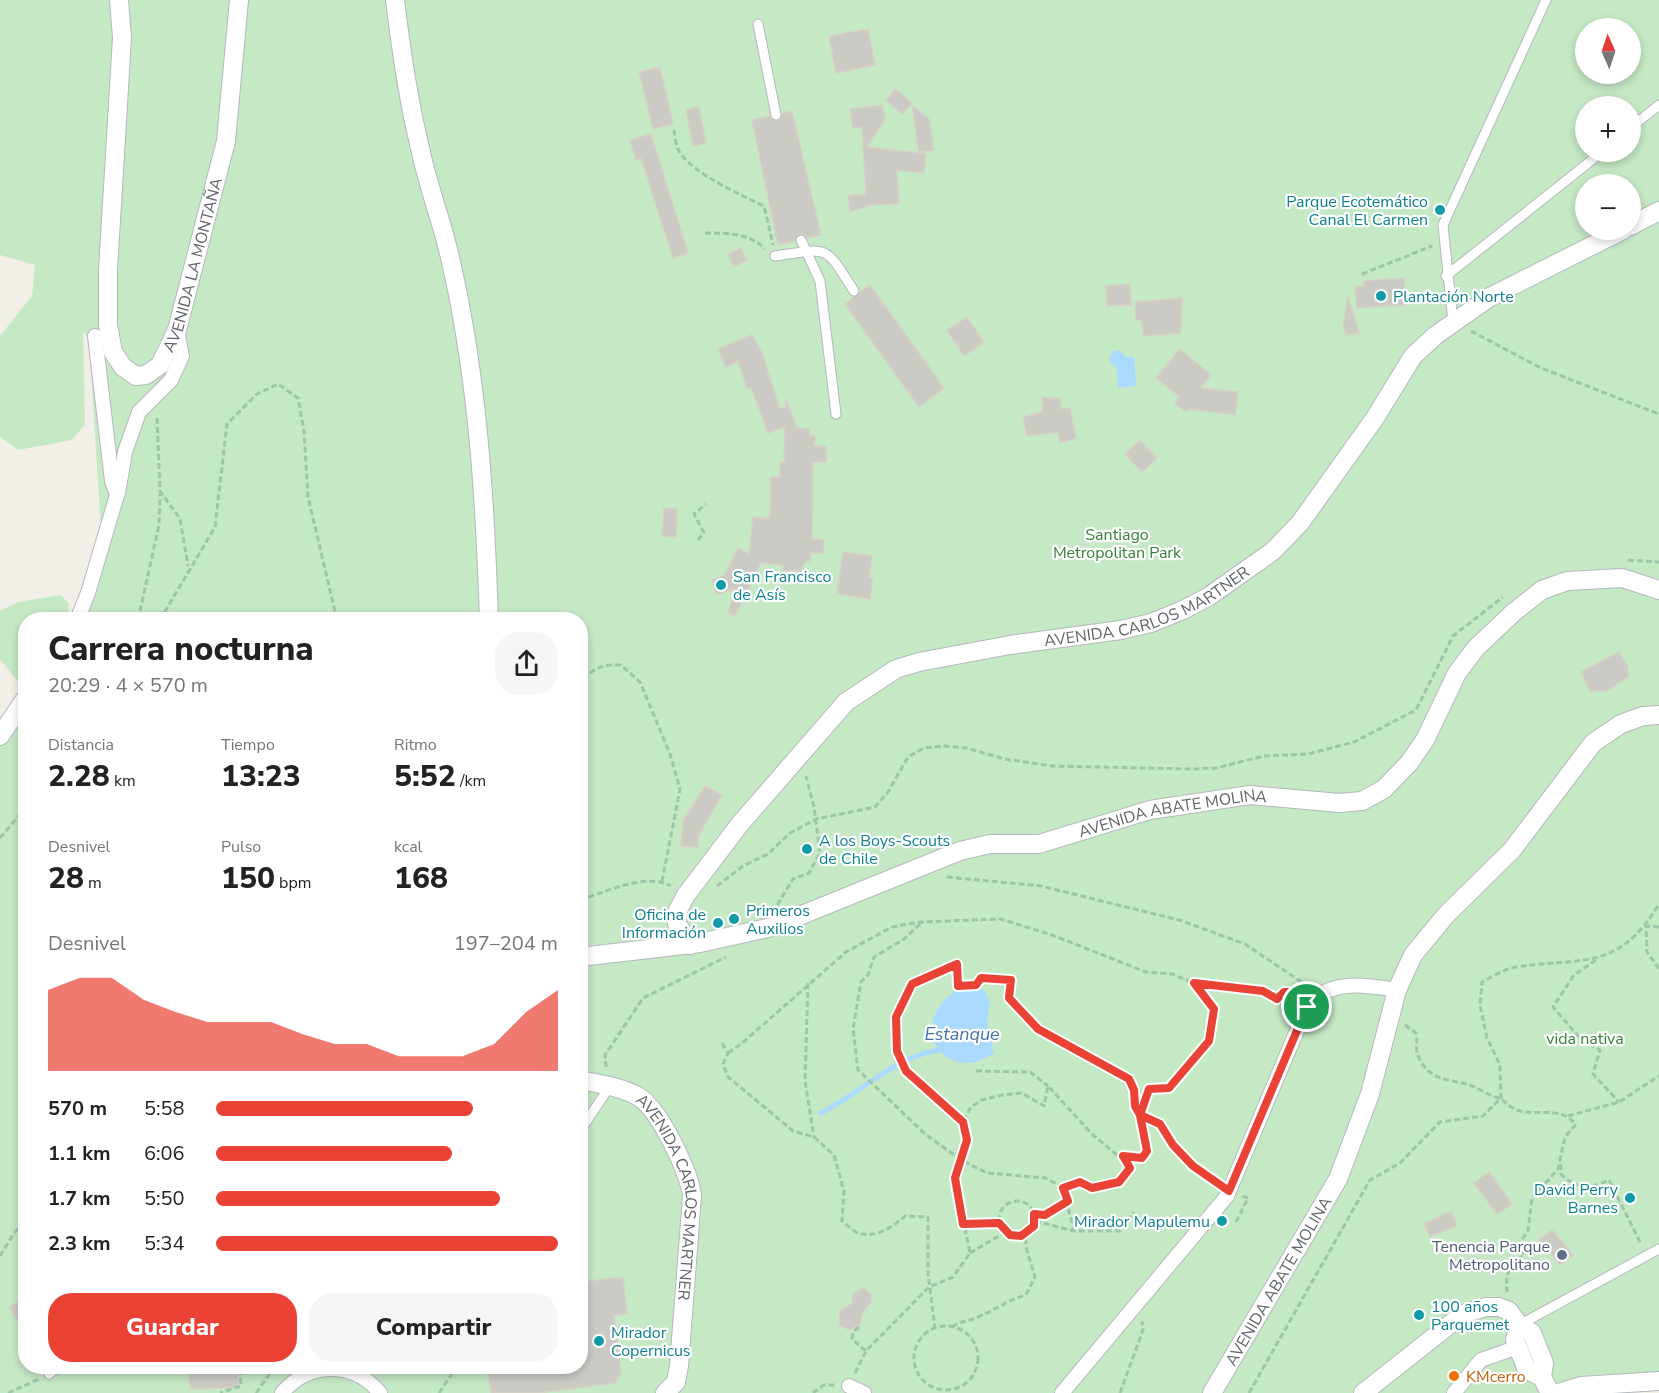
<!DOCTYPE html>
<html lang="es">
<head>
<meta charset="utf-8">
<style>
  body { margin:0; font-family:"Nunito Sans",sans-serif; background:#f6f6f6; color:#222; height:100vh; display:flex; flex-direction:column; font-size:22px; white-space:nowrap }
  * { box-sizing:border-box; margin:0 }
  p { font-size:20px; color:#767676 }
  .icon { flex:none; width:33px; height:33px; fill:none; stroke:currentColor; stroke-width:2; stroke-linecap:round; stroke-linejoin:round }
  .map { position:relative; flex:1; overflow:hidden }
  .panel { position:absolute; left:18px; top:612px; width:570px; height:762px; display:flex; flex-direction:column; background:#fff; border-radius:24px; box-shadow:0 3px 9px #0003 }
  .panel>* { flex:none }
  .needle { width:39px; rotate:357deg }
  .buttons { position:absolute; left:1575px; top:18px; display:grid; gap:12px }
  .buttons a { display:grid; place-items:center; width:66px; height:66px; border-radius:50%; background:#fff; box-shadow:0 3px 9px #0003; font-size:30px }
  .pin { position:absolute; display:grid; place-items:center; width:51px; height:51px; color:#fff; margin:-26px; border:3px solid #fff; border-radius:50%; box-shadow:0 2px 6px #0007 }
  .round { display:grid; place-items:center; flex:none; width:63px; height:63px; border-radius:24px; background:#f6f6f6 }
  .overview { display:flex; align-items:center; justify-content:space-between; height:102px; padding:0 30px }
  h1 { font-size:33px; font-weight:800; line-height:45px }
  .figures { display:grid; grid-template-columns:repeat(3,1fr); gap:9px; height:102px; padding:6px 30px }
  .figures div { display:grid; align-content:center }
  .figures b { font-size:30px; font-weight:800 }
  .figures small { font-size:16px; font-weight:400 }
  .figures p { font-size:16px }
  .chart { height:168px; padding:12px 30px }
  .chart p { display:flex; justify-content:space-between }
  .chart svg { width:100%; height:108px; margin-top:6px; fill:#ea4335; opacity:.7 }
  .cta { display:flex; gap:12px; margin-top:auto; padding:12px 30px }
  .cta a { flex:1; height:69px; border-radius:24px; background:#ea4335; color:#fff; font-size:24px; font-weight:800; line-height:69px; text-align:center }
  .cta a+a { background:#f6f6f6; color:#222 }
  ul { padding:0 30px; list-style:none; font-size:20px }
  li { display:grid; grid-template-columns:96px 72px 1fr; align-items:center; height:45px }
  li i { height:15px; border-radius:8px; background:#ea4335 }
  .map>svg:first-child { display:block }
  .green { fill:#c5e8c5; fill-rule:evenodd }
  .water { fill:#aadaff }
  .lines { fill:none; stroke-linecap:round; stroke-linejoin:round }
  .stream { stroke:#aadaff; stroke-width:5 }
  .building { fill:#cccac5; stroke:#d6d1c6; stroke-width:1.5 }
  .service-casing { stroke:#b5b8bc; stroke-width:11 }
  .pedestrian-casing { stroke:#b5b8bc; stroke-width:16 }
  .minor-casing { stroke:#b5b8bc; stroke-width:20 }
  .path { stroke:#9cc7a9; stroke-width:3; stroke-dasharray:6 3; stroke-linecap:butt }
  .service { stroke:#fff; stroke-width:9 }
  .pedestrian { stroke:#fff; stroke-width:14 }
  .minor { stroke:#fff; stroke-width:18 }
  .route-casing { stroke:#fff; stroke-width:12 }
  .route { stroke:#ea4335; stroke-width:8 }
  .culture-dot { fill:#0f9aa8; stroke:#fff; stroke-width:2 }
  .service-dot { fill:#5c6f8a; stroke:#fff; stroke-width:2 }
  .food-dot { fill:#e8710a; stroke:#fff; stroke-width:2 }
  .labels { text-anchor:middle; stroke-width:4.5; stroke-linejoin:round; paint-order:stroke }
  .culture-label { font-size:16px; fill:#0d838f; stroke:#fff; text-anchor:start }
  .street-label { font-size:16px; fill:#5f6368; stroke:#fff }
  .park-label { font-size:16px; fill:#348238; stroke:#fff }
  .service-label { font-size:16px; fill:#4e5e75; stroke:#fff; text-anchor:end }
  .food-label { font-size:16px; fill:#c56008; stroke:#fff; text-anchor:start }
  .water-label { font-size:18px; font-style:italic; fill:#4174aa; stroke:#fff }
</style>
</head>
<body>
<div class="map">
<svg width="1659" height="1393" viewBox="0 0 1659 1393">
  <rect width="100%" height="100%" fill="#f1efe8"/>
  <g class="green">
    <path d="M0,0H1659V1376L1550,1393H0V743L25,709L26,1366H580V620L81,619L103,559L89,341L83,331L85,424L72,440L18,450L0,437V336L32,296L35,265L0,255ZM1586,28H1630V74H1586ZM1586,106H1630V152H1586ZM1586,184H1630V230H1586Z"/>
    <polygon points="61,595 69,604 68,619 26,620 25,681 19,683 0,659 0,611 18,602"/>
  </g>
  <g class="water">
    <polygon points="1119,350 1126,357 1134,357 1136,386 1118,388 1117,367 1111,363 1109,358 1114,351"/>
    <path d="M957,989H983L990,1001L987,1022L994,1053C956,1081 914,1043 940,1006C944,999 952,994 957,989Z"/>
  </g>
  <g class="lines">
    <path class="stream" d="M821,1113C861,1093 893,1058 938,1050"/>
  </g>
  <g class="building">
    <polygon points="868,29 875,65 836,73 829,36"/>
    <polygon points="660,67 673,124 653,129 639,72"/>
    <polygon points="895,89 912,103 902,114 886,100"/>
    <polygon points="882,105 885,119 867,147 926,154 924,173 897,170 899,204 871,205 850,212 848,196 866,194 862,127 853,128 850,109"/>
    <polygon points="912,105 929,119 934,150 919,152"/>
    <polygon points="699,107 706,143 693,146 686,110"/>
    <polygon points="792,111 821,235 808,238 804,234 799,234 795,241 778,245 752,120 769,116 773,121 778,121 783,113"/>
    <polygon points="651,134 688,253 673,258 641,158 636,160 630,140"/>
    <polygon points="741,248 747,260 734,267 728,255"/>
    <polygon points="1404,278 1406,305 1357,308 1355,287 1364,286 1364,281"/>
    <polygon points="1130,284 1131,305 1107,306 1106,286"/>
    <polygon points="870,285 944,388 919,407 845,304"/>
    <polygon points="1348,297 1359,333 1347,335 1343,327"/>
    <polygon points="1182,298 1181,333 1143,336 1142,320 1136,320 1135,302"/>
    <polygon points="967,317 984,342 964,356 947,330"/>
    <polygon points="752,335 762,353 780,409 785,407 786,399 797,428 810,429 810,436 815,436 814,446 826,446 826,462 813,462 812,539 824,540 823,553 811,553 810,561 805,561 801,571 783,571 783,565 761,563 735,616 728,613 735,588 717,595 712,580 725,575 738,548 749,554 753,517 770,518 771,477 780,477 780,462 784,462 785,427 768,433 751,387 747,388 738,361 726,367 718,349"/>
    <polygon points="1180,349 1211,375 1200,388 1238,392 1235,415 1189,409 1186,412 1175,403 1180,397 1156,378"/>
    <polygon points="1042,397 1061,399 1060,409 1070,408 1076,438 1060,443 1058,432 1027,436 1023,417 1043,412"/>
    <polygon points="1140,440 1157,458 1142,472 1125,454"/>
    <polygon points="664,508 677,509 676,537 662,536"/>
    <polygon points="843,552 872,556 869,578 873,579 870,599 837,594"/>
    <polygon points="1619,652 1628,667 1628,676 1607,691 1590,691 1581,672"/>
    <polygon points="705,786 722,795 698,836 698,847 681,846 683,821"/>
    <polygon points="1489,1172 1512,1204 1497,1214 1474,1183"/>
    <polygon points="1451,1211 1457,1225 1430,1237 1424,1224"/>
    <polygon points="1552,1230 1573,1255 1560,1265 1539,1240"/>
    <polygon points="623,1277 627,1314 614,1315 621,1374 615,1383 537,1393 491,1393 487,1366 580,1366 580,1282"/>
    <polygon points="863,1288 871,1294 871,1303 863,1311 860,1324 850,1330 839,1325 840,1312 852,1303 853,1294"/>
    <polygon points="26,1297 26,1335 9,1307"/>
    <polygon points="189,1371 237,1371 239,1387 190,1389"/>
  </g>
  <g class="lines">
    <g class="service-casing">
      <g id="service">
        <polyline points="758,24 776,115"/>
        <polyline points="1630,128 1659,105"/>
        <polyline points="801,240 820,281 836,414"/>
        <path d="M775,256C830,248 824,244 854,291"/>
        <polyline points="1446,276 1602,152"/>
        <polyline points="1453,322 1443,225 1546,0"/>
        <polyline points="580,1131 610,1086"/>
        <polyline points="1519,1325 1659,1249"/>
        <polyline points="49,1374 59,1366"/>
      </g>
    </g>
    <g class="pedestrian-casing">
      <g id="pedestrian">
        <polyline points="118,493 125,452 139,412 171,380 182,356 177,330"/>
        <polyline points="77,620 88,593 117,495 112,481 95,336"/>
        <polyline points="849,1386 864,1393"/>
        <path d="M282,1393C309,1361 354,1361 380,1393"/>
        <path d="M1062,1393L1227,1196L1307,1007C1329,978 1365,985 1397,990"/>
        <polyline points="1454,1393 1481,1360 1518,1347"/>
      </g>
    </g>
    <g class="minor-casing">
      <g id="minor">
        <path id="s1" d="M119,0L122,38L108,270V325L113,352L123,367L136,376L146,375L160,365L177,330L226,141L239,0"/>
        <path d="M395,0C401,50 408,99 420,148C428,187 443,224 451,262C478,380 485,499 489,620"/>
        <polyline points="1630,226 1659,211"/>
        <polyline points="0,736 25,699"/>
        <path id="s2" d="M690,945L677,924L678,910L686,895L740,824L846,702L896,669L919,662L1010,645L1121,630L1151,623L1183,610L1208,597L1273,551L1300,523L1375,418L1413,356L1436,335L1490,297L1623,230"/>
        <path id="s3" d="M580,957L700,943L772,927L960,851L990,844H1039L1150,810L1250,795L1339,803L1362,801L1384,789L1409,763L1425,740L1457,673L1476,648L1514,612L1542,590L1567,581L1622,578L1659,590"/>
        <path id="s4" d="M580,1080C600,1084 622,1087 639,1097C659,1109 690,1173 692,1196L679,1366L676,1382L665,1393"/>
        <polyline points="1519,1325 1515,1340 1527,1370 1542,1377"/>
        <path id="s5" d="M1212,1393L1338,1179L1370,1094L1397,990L1413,955L1446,915L1512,850L1593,743L1621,724L1643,716L1659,715"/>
        <polyline points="1363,1393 1463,1314 1486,1307 1499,1307 1509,1311 1519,1325 1532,1333 1544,1363 1542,1377 1550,1393"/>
        <polyline points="1558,1393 1581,1386 1659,1381"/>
      </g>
    </g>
    <g class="path">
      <path d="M674,130C675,137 676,147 680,153C696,175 739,194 764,206L773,245"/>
      <path d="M705,233C727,233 750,233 765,249"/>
      <polyline points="1362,274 1432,246"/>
      <polyline points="1471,331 1541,368 1659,414"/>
      <polyline points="157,418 160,491 180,519 188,566"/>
      <polyline points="698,540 704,533 694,514 706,504"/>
      <polyline points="1628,560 1659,562"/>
      <polyline points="138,620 159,525 160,493"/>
      <polyline points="160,620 215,527 227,424 257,394 278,384 298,398 304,431 308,497 337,620"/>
      <path d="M580,688C588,669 602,664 621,665L640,682L670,754L680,789L662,881"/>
      <polyline points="0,838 26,807"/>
      <polyline points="947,877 1041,886 1179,920 1245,944 1306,985"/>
      <polyline points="717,886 743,866 768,854 790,833 816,819 875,807 888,792 908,757 924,748 943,746 966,748 1005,759 1052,766 1192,769 1216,768 1264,756 1308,754 1354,742 1416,710 1453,636 1503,597"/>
      <path d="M580,900C606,892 646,872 671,886"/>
      <polyline points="777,905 793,879 809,873 820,853 814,807 806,776"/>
      <polyline points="920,924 904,939 874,957 868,975 861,982 853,1029 858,1070 925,1134 961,1160 987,1173 1046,1178 1063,1188 1074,1231"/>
      <polyline points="1659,927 1646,926 1647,952 1659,969"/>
      <polyline points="1596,960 1574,975 1553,1007 1578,1036 1600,1050 1593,1074 1619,1102"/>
      <polyline points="808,983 805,1081 814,1137"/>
      <polyline points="1194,983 1214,1009 1209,1041 1169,1088 1149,1089 1140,1115 1160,1124 1173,1145 1193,1166 1217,1183"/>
      <path d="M1405,1025L1416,1033C1418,1041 1415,1049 1418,1056C1430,1083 1450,1078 1472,1086C1481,1089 1492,1098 1501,1098C1525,1127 1552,1099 1576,1124L1565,1137L1558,1169L1532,1198L1528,1231L1518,1245L1524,1255C1509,1265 1505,1274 1507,1292"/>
      <path d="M722,1043L728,1053L723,1064L728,1077L793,1131L814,1137L834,1155L844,1191L842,1221C847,1224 852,1231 858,1233C875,1239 893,1227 905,1216L928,1217V1273L935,1329"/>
      <polyline points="728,1053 741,1044 846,952 892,927 921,922 1001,919 1052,935 1146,972 1172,974 1194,983 1263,991 1277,999 1284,992 1298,992"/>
      <polyline points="606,1067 605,1055 643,998 726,957"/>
      <polyline points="976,1071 1030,1072 1048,1086"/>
      <polyline points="1568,1116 1619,1102 1659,1076"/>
      <path d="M1561,1164V1174C1575,1189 1592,1189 1609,1180L1641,1244"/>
      <polyline points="1063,1188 1080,1182 1092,1188 1119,1182 1130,1168 1123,1156"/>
      <circle cx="1017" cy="1219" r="18"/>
      <polyline points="1034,1214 1045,1215 1068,1201"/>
      <polyline points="1035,1221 1074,1231 1120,1231 1134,1212"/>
      <polyline points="1236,1222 1248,1198 1242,1196"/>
      <polyline points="963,1224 999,1223"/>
      <polyline points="970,1253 1004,1233"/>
      <polyline points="0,1256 14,1233 26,1221"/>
      <circle cx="946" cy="1358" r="32"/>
      <polyline points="859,1327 853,1332 852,1339 866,1351"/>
      <path d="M952,1327C961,1320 968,1322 978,1317C995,1310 1008,1300 1026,1295L1035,1277L1026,1247V1234"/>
      <polyline points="196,1367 240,1368 241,1386 220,1393"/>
      <path d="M855,1373L866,1351L929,1287L953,1277L970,1253L955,1178L967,1140L963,1122L971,1107L982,1100L1002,1095L1022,1093L1044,1106L1048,1086L1093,1135L1117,1155L1142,1157L1147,1151L1140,1115L1135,1106L1134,1090L1129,1079L1038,1029L1009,998L1011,980L980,978L976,985L958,986L956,964L912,984C907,994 898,1007 896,1018C889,1070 929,1092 963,1122"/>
      <polyline points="8,1393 39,1379"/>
      <polyline points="256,1393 275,1366"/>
      <polyline points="439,1393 457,1366"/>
      <polyline points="813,1393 824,1385 835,1385"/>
      <polyline points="1120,1393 1143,1330 1142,1321"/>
      <path d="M1249,1393L1370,1180L1400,1163L1440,1122L1483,1116L1501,1098L1500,1065L1487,1038L1480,1005L1482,982C1492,977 1504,969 1516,967C1583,957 1618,972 1659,904"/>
    </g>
    <use href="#service" class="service"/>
    <use href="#pedestrian" class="pedestrian"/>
    <use href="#minor" class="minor"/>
  </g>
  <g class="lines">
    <g class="route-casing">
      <polyline id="route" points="1307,1007 1298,992 1284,992 1277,999 1263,991 1194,983 1214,1009 1209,1041 1169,1088 1149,1089 1140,1115 1147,1151 1142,1158 1123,1156 1130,1168 1119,1182 1092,1188 1080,1182 1063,1188 1068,1201 1045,1215 1034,1214 1034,1226 1021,1236 1010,1235 999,1223 963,1224 955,1178 967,1140 963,1122 906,1071 897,1051 896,1017 912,984 957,964 958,986 976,985 981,978 1011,980 1009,998 1038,1029 1129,1079 1134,1090 1135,1106 1140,1115 1160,1124 1173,1145 1193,1166 1229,1191 1307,1007"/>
    </g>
    <use href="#route" class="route"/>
  </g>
  <g class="culture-dot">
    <circle cx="1440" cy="210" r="6"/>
    <circle cx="1381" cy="296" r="6"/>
    <circle cx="721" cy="585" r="6"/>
    <circle cx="807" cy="849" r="6"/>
    <circle cx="734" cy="919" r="6"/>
    <circle cx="718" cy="923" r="6"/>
    <circle cx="1630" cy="1198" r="6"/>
    <circle cx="1222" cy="1221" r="6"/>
    <circle cx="1419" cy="1315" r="6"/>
    <circle cx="599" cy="1341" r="6"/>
  </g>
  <circle class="service-dot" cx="1562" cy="1255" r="6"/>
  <circle class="food-dot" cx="1454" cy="1376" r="6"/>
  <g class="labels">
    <g class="culture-label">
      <text x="1428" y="207" text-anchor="end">Parque Ecotemático<tspan x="1428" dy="18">Canal El Carmen</tspan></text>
      <text x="1393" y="302">Plantación Norte</text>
      <text x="733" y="582">San Francisco<tspan x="733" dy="18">de Asís</tspan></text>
      <text x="819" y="846">A los Boys-Scouts<tspan x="819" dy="18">de Chile</tspan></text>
      <text x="746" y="916">Primeros<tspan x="746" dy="18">Auxilios</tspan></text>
      <text x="706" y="920" text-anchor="end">Oficina de<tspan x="706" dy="18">Información</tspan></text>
      <text x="1618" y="1195" text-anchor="end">David Perry<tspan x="1618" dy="18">Barnes</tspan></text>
      <text x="1210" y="1227" text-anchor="end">Mirador Mapulemu</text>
      <text x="1431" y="1312">100 años<tspan x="1431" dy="18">Parquemet</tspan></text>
      <text x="611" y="1338">Mirador<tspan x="611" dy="18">Copernicus</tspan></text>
    </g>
    <g class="street-label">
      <text dy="6" stroke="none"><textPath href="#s1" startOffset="520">AVENIDA LA MONTAÑA</textPath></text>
      <text dy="6" stroke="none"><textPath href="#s2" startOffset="627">AVENIDA CARLOS MARTNER</textPath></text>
      <text dy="6" stroke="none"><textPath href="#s3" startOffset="615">AVENIDA ABATE MOLINA</textPath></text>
      <text dy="6" stroke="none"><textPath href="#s4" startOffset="171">AVENIDA CARLOS MARTNER</textPath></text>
      <text dy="6" stroke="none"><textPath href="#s5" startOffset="130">AVENIDA ABATE MOLINA</textPath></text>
    </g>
    <g class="park-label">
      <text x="1117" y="540">Santiago<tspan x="1117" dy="18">Metropolitan Park</tspan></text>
      <text x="1585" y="1044">vida nativa</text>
    </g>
    <g class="service-label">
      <text x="1550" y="1252">Tenencia Parque<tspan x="1550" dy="18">Metropolitano</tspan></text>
    </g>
    <g class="food-label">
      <text x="1466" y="1382">KMcerro</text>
    </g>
    <g class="water-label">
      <text x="962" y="1040">Estanque</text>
    </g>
  </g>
</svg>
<div class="buttons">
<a><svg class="needle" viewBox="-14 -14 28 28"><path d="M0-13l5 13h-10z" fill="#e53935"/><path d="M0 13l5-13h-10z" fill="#767676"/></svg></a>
<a>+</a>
<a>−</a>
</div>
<div class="pin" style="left:1307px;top:1007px;background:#1e9e55"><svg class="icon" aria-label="arrive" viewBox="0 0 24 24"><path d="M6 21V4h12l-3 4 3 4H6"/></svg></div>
<section class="panel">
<div class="overview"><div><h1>Carrera nocturna</h1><p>20:29 · 4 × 570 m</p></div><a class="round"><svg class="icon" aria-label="share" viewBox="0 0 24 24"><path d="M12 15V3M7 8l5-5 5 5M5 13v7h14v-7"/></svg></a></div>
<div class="figures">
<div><p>Distancia</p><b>2.28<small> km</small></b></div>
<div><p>Tiempo</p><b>13:23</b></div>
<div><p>Ritmo</p><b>5:52<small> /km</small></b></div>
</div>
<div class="figures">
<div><p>Desnivel</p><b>28<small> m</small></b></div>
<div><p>Pulso</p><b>150<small> bpm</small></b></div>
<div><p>kcal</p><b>168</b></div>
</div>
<div class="chart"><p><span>Desnivel</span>197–204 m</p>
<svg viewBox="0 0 160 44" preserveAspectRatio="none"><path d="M0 44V11L10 6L20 6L30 15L40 20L50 24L60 24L70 24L80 29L90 33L100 33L110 38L120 38L130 38L140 33L150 20L160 11V44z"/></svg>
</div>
<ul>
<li><b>570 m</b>5:58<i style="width:75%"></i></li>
<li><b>1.1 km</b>6:06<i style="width:69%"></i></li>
<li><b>1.7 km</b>5:50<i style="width:83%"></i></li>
<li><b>2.3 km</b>5:34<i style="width:100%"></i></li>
</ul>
<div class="cta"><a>Guardar</a><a>Compartir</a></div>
</section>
</div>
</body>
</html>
